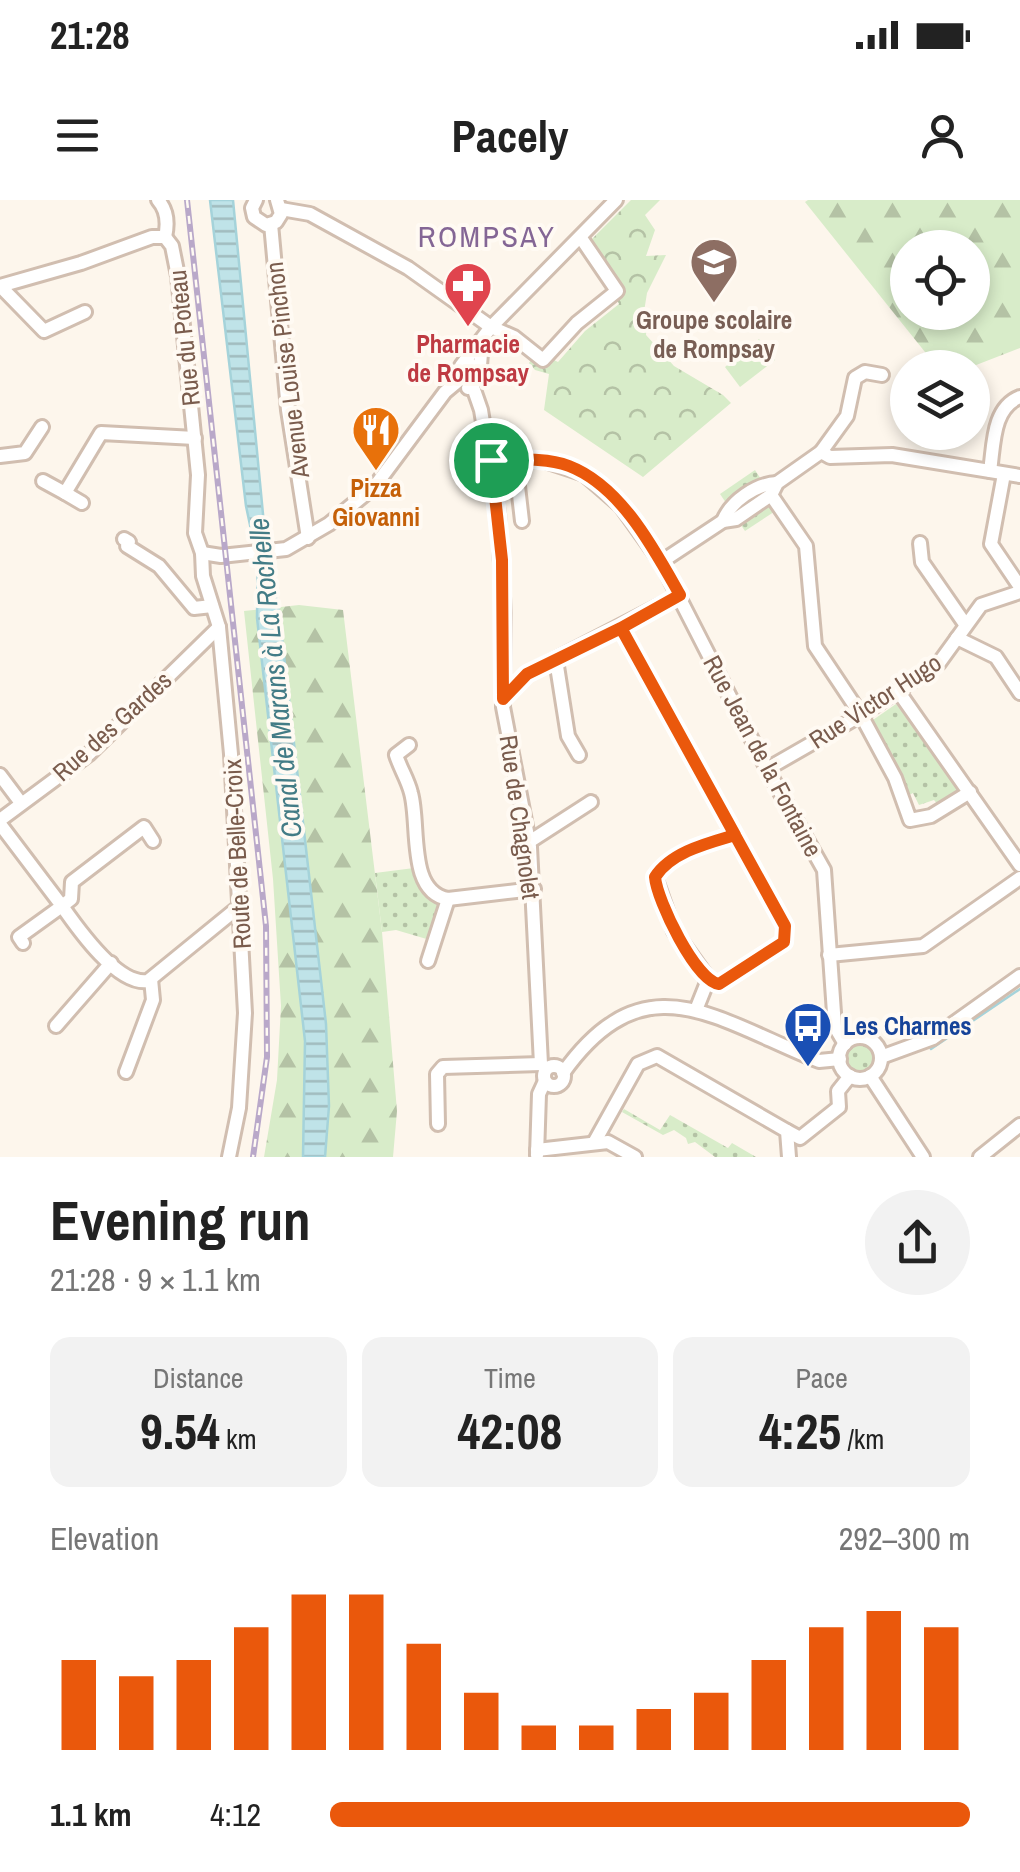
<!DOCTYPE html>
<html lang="en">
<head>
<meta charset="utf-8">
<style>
  body { margin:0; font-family:"Archivo Narrow",sans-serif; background:#f2f2f2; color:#222; height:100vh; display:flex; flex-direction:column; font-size:38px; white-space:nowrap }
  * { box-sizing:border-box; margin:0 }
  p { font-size:32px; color:#767676 }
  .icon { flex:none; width:55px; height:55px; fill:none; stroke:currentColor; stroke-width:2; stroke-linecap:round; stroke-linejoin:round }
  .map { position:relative; height:957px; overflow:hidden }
  .panel { display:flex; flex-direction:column; background:#fff; flex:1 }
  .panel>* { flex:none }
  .fabs { position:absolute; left:890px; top:30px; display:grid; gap:20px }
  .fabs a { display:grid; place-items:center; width:100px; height:100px; border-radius:50%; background:#fff; box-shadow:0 5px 15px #0003; font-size:50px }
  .pin { position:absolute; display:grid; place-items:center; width:85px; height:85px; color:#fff; margin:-42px; border:5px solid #fff; border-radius:50%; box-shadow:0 2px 10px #0007 }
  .round { display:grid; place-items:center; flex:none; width:105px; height:105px; border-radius:52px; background:#f2f2f2 }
  .summary { display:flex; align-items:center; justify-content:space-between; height:170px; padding:0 50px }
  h1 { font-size:55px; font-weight:800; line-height:75px }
  .figures { display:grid; grid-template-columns:repeat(3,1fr); gap:15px; height:170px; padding:10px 50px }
  .figures div { display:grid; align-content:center; border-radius:20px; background:#f2f2f2; text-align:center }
  .figures b { font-size:50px; font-weight:800 }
  .figures small { font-size:28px; font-weight:400 }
  .figures p { font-size:28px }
  .chart { height:280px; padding:20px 50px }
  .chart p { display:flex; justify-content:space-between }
  .chart svg { width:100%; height:180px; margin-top:10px; stroke:#ea580c; stroke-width:6 }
  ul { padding:0 50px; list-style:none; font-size:32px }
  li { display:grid; grid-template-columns:160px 120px 1fr; align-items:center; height:75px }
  li i { height:25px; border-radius:12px; background:#ea580c }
  .status { display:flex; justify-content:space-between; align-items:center; height:70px; padding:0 50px; background:#fff; direction:ltr }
  .status svg { height:28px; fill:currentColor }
  header { display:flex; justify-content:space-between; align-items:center; height:130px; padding:0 50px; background:#fff; font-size:45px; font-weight:800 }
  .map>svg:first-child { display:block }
  .grass { fill:url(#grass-dots) }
  .forest { fill:url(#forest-firs); fill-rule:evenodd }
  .park { fill:url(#park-crowns) }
  .garden { fill:#d8ecc9 }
  .water { fill:url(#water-rules); stroke:#a5d3da; stroke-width:2.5 }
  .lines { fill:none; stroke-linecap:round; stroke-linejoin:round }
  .stream { stroke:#a5d3da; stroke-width:2.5 }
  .minor-casing { stroke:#d1beb0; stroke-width:18 }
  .minor { stroke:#fff; stroke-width:12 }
  .rail-casing { stroke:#b9a8c9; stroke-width:6 }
  .rail { stroke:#fffaf3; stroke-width:2.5; stroke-dasharray:8; stroke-linecap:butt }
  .route-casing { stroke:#fff; stroke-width:20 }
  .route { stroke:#ea580c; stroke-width:12 }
  .labels { text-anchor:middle; stroke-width:8; stroke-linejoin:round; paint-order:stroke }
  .education-label { font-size:25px; font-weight:bold; fill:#785e54; stroke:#fffaf3 }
  .street-label { font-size:25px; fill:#7a5c4d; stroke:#fffaf3 }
  .health-label { font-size:25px; font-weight:bold; fill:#be3a42; stroke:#fffaf3 }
  .food-label { font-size:25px; font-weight:bold; fill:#c56008; stroke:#fffaf3 }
  .transit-label { font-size:25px; font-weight:bold; fill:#164399; stroke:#fffaf3; text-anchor:start }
  .water-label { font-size:28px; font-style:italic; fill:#437c86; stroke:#fffaf3 }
  .quarter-label { font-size:30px; letter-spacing:2.5px; fill:#846695; stroke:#fffaf3 }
</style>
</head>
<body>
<div class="status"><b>21:28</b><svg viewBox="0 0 49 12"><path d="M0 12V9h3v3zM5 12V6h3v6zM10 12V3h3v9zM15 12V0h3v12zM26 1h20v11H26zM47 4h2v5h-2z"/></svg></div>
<header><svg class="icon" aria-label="menu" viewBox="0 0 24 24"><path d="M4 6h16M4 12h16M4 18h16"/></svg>Pacely<svg class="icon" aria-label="person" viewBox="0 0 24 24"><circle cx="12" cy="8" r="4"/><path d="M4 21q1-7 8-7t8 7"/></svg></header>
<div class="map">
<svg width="1020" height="957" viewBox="0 0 1020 957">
  <defs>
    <pattern id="grass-dots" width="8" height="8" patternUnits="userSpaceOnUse" patternTransform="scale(2.5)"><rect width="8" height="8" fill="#d8ecc9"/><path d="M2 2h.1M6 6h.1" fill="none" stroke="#b4c2a5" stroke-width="1.8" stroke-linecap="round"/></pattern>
    <pattern id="forest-firs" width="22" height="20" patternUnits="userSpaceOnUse" patternTransform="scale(2.5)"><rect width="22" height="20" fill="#d8ecc9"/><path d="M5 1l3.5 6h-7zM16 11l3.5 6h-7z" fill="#b4c2a5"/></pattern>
    <pattern id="park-crowns" width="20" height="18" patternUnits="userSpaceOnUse" patternTransform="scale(2.5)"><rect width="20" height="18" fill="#d8ecc9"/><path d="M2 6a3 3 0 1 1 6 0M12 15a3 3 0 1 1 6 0" fill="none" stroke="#b4c2a5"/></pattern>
    <pattern id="water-rules" width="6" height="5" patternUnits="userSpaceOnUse" patternTransform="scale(2.5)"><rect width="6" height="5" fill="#bfe3e8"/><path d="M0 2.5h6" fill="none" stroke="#a0bbbe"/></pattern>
  </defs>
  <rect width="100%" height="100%" fill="#fdf6ec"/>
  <g class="grass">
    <polygon points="755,270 780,308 745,331 720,294"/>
    <polygon points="896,504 961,589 939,606 934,600 919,605 913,593 907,596 870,522"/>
    <path d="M414,668C417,688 423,697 442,703L430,740L396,730L382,732L375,673Z"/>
    <circle cx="860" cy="858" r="15"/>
    <polygon points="624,909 660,930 670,915 728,948 732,943 756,957 715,957 695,942 688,944 686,938 674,930 663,935 622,912"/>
  </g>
  <g class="forest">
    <path d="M808,0H1020V148L971,167H937L805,2ZM908,48H972V112H908Z"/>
    <polygon points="299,405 343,410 382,732 397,911 393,957 264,957 277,880 281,806 273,679 244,411"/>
  </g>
  <polygon class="park" points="631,0 660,0 645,15 655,30 646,56 666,55 647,93 643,118 647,120 646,135 674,166 723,195 731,203 643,277 544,210 549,174 535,170 529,163 533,157 544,167 550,158 558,162 585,131 619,104 586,45"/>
  <polygon class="garden" points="759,139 775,160 740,187 725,167"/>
  <polygon class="water" points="210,0 233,0 267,356 279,412 326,824 329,906 325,957 303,957 305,841 257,418 258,346 253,339 246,306"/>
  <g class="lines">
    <polyline class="stream" points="931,849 1020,789"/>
    <g class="minor-casing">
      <g id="minor">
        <path d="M158,0C167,10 168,24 165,37"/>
        <polyline points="256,0 252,8 254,17 266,25 276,22 281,14 277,0"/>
        <polyline points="281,9 310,14 408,68 491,127 514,137 543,160 577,123 617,91 581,38"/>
        <polyline points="271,24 288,210 308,338"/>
        <polyline points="165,37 172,46 178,76 198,275 195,333 202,353 203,376 219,427 231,554 245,813 239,908 229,957"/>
        <polyline points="0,86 81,63 152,37 165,37"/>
        <polyline points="0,86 44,131 85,112"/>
        <polyline points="461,166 491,127 616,0"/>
        <polyline points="457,171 470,164 479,173"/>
        <polyline points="473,187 481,210 498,313 504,413 503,507 530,647 541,864 546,869"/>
        <polyline points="468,188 479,179 482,140"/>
        <polyline points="821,252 847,216 855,178 865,172 882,175"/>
        <polyline points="0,256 25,253 42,227"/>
        <polyline points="491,260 545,261 584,274 621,306 661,362 767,569 824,670 835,827 845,844"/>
        <polyline points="515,260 522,321"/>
        <path d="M990,271C994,245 992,208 1020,197"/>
        <polyline points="1004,274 991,344 1020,387"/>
        <polyline points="43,281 65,293 101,233 195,238"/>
        <polyline points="65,293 82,303"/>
        <polyline points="771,295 806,346 815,446 861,515 895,578 910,620 931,616 970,592"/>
        <path d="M723,321C731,301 756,284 777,283"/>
        <polyline points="124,339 129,342 127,346 159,366 194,408 212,406"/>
        <polyline points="920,343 922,362 965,424"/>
        <polyline points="202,353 221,356 286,349 329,324 375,286 445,192 457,182"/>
        <polyline points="661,362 723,321 736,319 771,295 777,283 821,252 830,257 892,255 1020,276"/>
        <path d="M621,427L785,726L784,742L719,784H712L674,731L655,677C671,652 708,643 735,635"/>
        <polyline points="957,438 996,457 1020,493"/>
        <polyline points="556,460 568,536 579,555"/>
        <polyline points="898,491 1020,665"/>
        <polyline points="503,499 527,474 680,395"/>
        <path d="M409,545L396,555C400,568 408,580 411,593C420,625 407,692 448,699L534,689"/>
        <polyline points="767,569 861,515 939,463 981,405 1020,392"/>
        <polyline points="0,575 21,603"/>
        <polyline points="0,620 89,554 219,427"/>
        <polyline points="0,624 62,706 19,737 23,743"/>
        <path d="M153,641L144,627L72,682L71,699L62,706C78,729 118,786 148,781L240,706"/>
        <polyline points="529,642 591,602"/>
        <polyline points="829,755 923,746 1020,678"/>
        <polyline points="428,761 448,699"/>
        <polyline points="696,810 708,780"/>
        <polyline points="56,826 111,763"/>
        <circle cx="860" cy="858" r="21"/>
        <polyline points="881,857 933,838 1020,776"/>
        <circle cx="554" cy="876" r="10"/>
        <polyline points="126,872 153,800 151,779"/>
        <path d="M563,873C645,758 716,820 819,861L840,859"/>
        <polyline points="870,876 923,957"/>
        <polyline points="438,924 437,874 443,867 541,864"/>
        <polyline points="787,931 800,938 839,907 838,891 850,876"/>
        <polyline points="594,943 638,864 657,856 787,931 789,957"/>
        <polyline points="537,950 608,942 635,957"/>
        <polyline points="537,955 539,894 545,881"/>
        <polyline points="980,957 1020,925"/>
      </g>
    </g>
    <use href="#minor" class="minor"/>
    <g class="rail-casing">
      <polyline id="rail" points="187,0 266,726 267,857 253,957"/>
    </g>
    <use href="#rail" class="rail"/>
  </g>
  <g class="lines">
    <g class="route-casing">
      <path id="route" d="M491,260L502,360L503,499L527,474L621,428L785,726L784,742L719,784C696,781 657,701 655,677C671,652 708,643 735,635L621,428L680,395C654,349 621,286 569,266C545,257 516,260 491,260"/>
    </g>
    <use href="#route" class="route"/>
  </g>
  <defs>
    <g id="school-pin" transform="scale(2.5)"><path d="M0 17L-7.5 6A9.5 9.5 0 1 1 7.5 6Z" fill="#8d6e63" stroke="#fffaf3"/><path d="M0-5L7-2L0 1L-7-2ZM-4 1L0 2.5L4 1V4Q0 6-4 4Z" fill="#fff"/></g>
    <g id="pharmacy-pin" transform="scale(2.5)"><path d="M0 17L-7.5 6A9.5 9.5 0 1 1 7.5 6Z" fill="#e0444e" stroke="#fffaf3"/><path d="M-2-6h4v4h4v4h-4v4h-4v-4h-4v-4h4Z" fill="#fff"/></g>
    <g id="restaurant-pin" transform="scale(2.5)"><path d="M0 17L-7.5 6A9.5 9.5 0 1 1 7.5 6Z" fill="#e8710a" stroke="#fffaf3"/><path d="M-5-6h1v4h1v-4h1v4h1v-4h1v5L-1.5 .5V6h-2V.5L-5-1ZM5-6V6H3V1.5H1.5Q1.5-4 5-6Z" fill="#fff"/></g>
    <g id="bus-pin" transform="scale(2.5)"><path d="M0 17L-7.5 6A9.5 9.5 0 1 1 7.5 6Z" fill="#1a4fb4" stroke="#fffaf3"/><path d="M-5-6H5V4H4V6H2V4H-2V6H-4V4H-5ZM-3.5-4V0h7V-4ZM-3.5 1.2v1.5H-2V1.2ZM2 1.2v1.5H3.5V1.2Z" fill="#fff"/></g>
  </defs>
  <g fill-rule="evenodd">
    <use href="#school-pin" x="714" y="62"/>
    <use href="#pharmacy-pin" x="468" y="86"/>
    <use href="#restaurant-pin" x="376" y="230"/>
    <use href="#bus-pin" x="808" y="826"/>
  </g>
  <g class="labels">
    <g class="education-label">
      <text x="714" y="129">Groupe scolaire<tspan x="714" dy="29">de Rompsay</tspan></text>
    </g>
    <g class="street-label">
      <text transform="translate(184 138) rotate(-96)" y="9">Rue du Poteau</text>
      <text transform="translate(287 170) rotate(-97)" y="9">Avenue Louise Pinchon</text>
      <text transform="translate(875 501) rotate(-33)" y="9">Rue Victor Hugo</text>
      <text transform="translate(112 526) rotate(-42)" y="9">Rue des Gardes</text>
      <text transform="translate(763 556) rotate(62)" y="9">Rue Jean de la Fontaine</text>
      <text transform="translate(520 617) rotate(82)" y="9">Rue de Chagnolet</text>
      <text transform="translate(237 654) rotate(-93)" y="9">Route de Belle-Croix</text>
    </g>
    <g class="health-label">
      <text x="468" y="153">Pharmacie<tspan x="468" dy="29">de Rompsay</tspan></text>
    </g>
    <g class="food-label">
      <text x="376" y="297">Pizza<tspan x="376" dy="29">Giovanni</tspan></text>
    </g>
    <g class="transit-label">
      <text x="843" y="835">Les Charmes</text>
    </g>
    <g class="water-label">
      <text transform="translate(275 478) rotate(-96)" y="10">Canal de Marans à La Rochelle</text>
    </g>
    <g class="quarter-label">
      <text x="487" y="47">ROMPSAY</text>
    </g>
  </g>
</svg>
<div class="fabs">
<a><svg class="icon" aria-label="locate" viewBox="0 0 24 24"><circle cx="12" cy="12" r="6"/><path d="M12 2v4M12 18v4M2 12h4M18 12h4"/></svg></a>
<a><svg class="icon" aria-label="layers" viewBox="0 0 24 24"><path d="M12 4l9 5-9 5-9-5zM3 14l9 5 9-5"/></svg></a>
</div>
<div class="pin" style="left:491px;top:260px;background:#1e9e55"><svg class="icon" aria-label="arrive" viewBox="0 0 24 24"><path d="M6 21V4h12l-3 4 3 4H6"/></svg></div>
</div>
<section class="panel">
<div class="summary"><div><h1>Evening run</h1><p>21:28 · 9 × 1.1 km</p></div><a class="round"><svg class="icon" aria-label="share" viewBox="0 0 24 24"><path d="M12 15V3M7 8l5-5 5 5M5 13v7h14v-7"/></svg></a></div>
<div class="figures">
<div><p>Distance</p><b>9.54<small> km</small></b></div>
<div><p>Time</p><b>42:08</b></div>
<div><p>Pace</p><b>4:25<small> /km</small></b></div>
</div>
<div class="chart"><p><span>Elevation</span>292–300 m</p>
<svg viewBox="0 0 160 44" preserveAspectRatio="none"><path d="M5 44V22M15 44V26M25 44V22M35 44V14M45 44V6M55 44V6M65 44V18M75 44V30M85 44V38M95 44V38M105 44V34M115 44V30M125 44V22M135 44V14M145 44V10M155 44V14"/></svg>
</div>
<ul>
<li><b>1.1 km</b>4:12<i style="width:100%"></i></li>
</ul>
</section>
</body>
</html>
